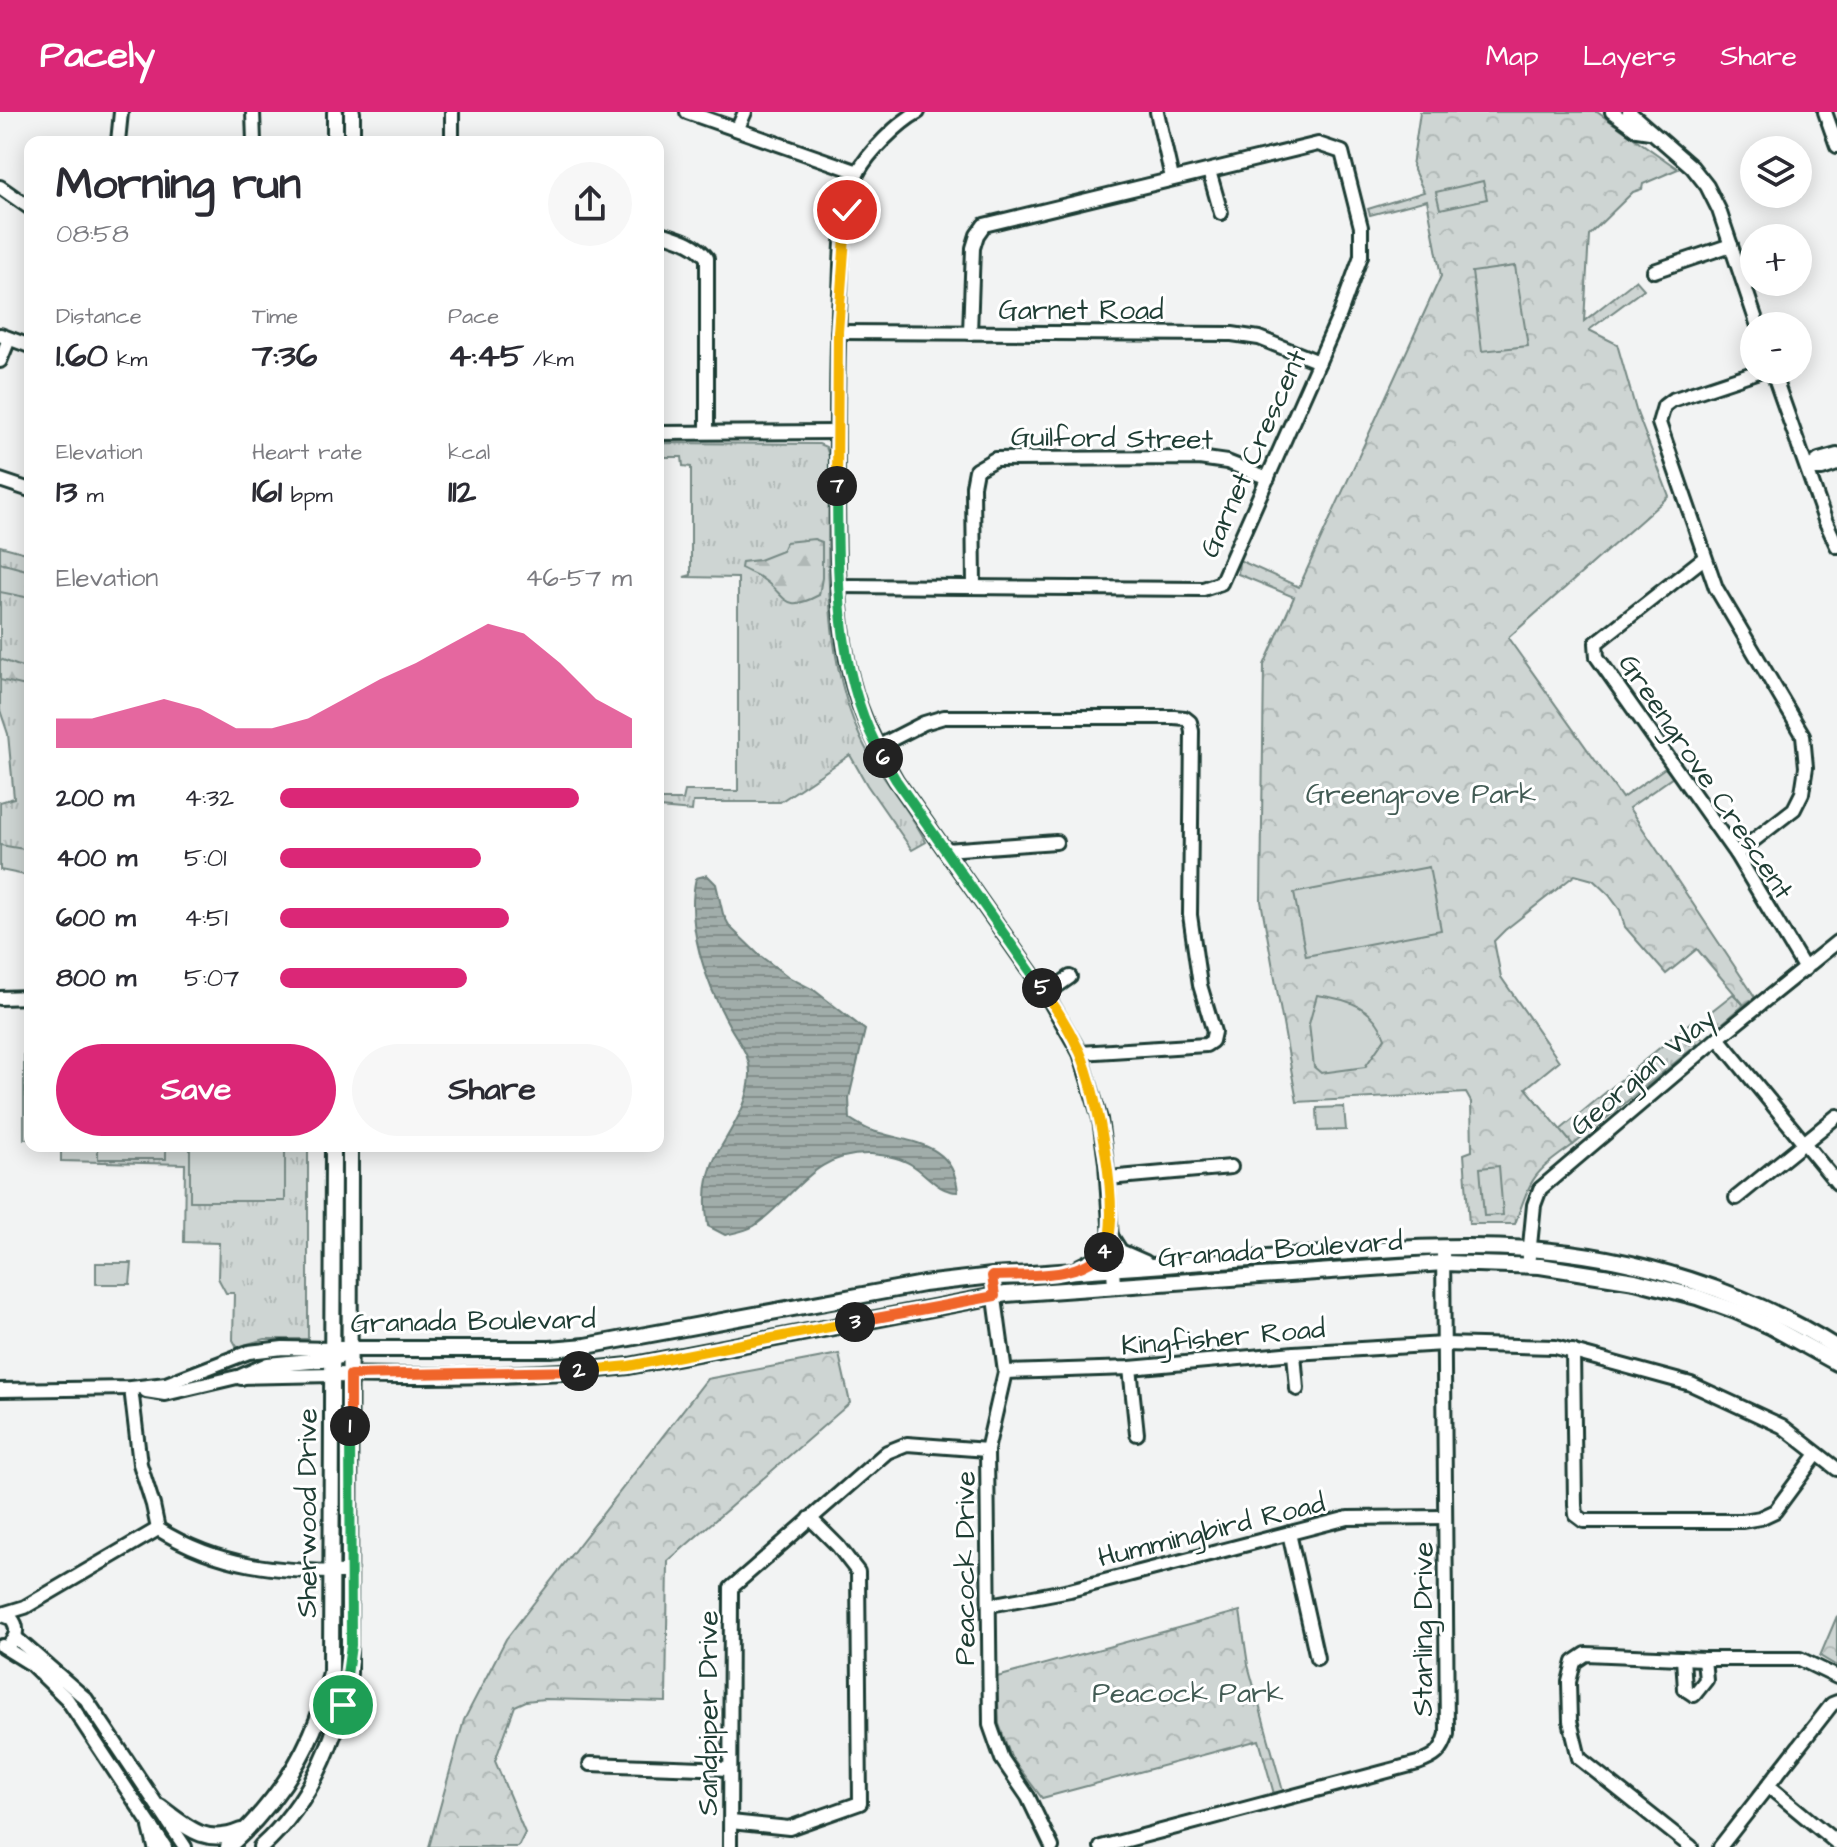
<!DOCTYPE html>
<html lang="en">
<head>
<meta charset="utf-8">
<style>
  body { margin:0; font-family:"Architects Daughter",sans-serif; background:#f7f7f7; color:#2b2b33; height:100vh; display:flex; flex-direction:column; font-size:30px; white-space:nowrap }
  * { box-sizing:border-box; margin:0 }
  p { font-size:26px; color:#7c7c81 }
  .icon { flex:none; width:44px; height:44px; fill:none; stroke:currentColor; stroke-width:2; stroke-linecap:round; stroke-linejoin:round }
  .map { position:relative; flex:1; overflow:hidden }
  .panel { position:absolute; left:24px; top:24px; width:640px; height:1016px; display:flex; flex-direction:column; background:#fff; border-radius:16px; box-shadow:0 4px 20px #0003 }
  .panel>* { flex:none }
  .tools { position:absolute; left:1740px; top:24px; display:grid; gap:16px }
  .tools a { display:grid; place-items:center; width:72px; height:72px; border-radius:50%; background:#fff; box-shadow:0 4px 20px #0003; font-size:40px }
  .pin { position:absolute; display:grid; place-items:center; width:68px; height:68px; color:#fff; margin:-34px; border:4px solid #fff; border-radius:50%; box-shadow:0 2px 8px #0007 }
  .km { position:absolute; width:40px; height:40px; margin:-20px; border-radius:50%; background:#222; color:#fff; font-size:22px; line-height:40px; text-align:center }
  .round { display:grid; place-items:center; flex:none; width:84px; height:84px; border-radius:42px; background:#f7f7f7 }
  .head { display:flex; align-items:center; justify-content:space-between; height:136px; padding:0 32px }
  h1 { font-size:44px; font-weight:700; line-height:60px }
  .stats { display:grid; grid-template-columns:repeat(3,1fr); gap:12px; height:136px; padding:8px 32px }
  .stats div { display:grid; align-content:center }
  .stats b { font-size:34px; font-weight:700 }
  .stats small { font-size:22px; font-weight:400 }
  .stats p { font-size:22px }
  .chart { height:224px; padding:16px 32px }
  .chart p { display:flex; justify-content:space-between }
  .chart svg { width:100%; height:144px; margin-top:8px; fill:#db2777; opacity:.7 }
  .primary-button { display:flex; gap:16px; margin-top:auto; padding:16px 32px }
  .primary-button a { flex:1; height:92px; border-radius:48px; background:#db2777; color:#fff; font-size:32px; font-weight:700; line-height:92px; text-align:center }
  .primary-button a+a { background:#f7f7f7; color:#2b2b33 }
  ul { padding:0 32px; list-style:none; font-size:26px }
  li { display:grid; grid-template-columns:128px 96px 1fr; align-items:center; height:60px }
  li i { height:20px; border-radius:10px; background:#db2777 }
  header { display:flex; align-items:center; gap:48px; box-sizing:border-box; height:112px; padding:0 40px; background:#db2777; color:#fff }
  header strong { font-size:38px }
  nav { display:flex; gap:44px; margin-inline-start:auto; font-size:28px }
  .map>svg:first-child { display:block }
  .grass { fill:url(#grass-tufts); stroke:#768984; stroke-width:2 }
  .forest { fill:url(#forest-firs); stroke:#768984; stroke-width:2 }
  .park { fill:url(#park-crowns); stroke:#768984; stroke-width:2 }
  .pitch { fill:#ced5d3; stroke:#768984; stroke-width:2 }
  .water { fill:url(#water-rules); stroke:#6d807b; stroke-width:2 }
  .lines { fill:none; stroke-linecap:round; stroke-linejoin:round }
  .minor-casing { stroke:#1f3d34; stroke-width:18 }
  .major-casing { stroke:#1f3d34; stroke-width:20 }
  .minor { stroke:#fff; stroke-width:12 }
  .major { stroke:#fff; stroke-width:14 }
  .split-1-casing { stroke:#fff; stroke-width:16 }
  .split-2-casing { stroke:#fff; stroke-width:16 }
  .split-3-casing { stroke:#fff; stroke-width:16 }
  .split-4-casing { stroke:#fff; stroke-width:16 }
  .split-5-casing { stroke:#fff; stroke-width:16 }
  .split-6-casing { stroke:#fff; stroke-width:16 }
  .split-7-casing { stroke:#fff; stroke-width:16 }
  .split-8-casing { stroke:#fff; stroke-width:16 }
  .split-1 { stroke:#22a559; stroke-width:10 }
  .split-2 { stroke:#f0652b; stroke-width:10 }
  .split-3 { stroke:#f5b400; stroke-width:10 }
  .split-4 { stroke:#f0652b; stroke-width:10 }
  .split-5 { stroke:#f5b400; stroke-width:10 }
  .split-6 { stroke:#22a559; stroke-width:10 }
  .split-7 { stroke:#22a559; stroke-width:10 }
  .split-8 { stroke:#f5b400; stroke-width:10 }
  .labels { text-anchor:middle; stroke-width:6; stroke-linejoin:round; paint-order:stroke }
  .street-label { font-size:28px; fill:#1f3d34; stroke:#fff }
  .park-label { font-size:28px; fill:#425b54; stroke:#fff }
</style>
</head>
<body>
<header>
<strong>Pacely</strong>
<nav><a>Map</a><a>Layers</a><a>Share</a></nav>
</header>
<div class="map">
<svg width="1837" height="1735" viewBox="0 0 1837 1735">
  <defs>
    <pattern id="grass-tufts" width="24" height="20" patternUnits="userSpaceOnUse" patternTransform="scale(2)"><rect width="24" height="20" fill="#ced5d3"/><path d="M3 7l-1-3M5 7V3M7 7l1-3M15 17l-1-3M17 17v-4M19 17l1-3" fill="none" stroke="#b0b8b6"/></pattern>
    <pattern id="forest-firs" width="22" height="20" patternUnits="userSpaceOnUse" patternTransform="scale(2)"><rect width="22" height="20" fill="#ced5d3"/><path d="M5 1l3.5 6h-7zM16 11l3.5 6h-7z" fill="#b0b8b6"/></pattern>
    <pattern id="park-crowns" width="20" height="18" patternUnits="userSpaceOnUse" patternTransform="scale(2)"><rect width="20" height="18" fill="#ced5d3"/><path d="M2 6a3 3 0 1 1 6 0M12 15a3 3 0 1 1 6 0" fill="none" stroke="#b0b8b6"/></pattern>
    <pattern id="water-rules" width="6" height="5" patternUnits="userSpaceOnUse" patternTransform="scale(2)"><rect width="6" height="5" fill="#a1adaa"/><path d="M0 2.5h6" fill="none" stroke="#838e8b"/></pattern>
  </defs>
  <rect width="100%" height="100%" fill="#f2f3f3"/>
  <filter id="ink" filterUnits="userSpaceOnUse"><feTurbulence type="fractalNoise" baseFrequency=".0125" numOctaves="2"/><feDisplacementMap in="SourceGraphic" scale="16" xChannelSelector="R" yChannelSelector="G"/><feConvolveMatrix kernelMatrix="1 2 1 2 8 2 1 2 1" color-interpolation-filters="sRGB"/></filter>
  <g filter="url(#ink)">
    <g class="grass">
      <path d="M658,331L819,332L826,335L829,344C829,439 820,537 861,627C878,664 908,694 926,730L912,738L867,673L850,643L780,690H693L692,699L659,696V688H683L685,679H738V466L684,465L691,463V355L683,354L682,345H658Z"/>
      <polygon points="0,434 30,442 30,754 0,747 0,690 14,686 8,622 0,598"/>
      <polygon points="1733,882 1744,893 1718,915 1710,906 1709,901"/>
      <rect x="24" y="901" width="6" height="126"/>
      <polygon points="1691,910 1703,928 1573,1033 1560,1018"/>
      <polygon points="61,1034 308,1034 308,1227 265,1227 237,1235 233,1228 234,1181 226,1181 218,1166 219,1131 184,1130 185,1052 61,1049"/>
    </g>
    <g class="forest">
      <path d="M814,427L822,430V466L819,483C783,502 787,484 764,468C758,463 748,460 741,456L742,450L759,448L782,439L786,430Z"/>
      <polygon points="0,451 30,459 30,486 0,480"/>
      <polygon points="0,547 30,558 30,575 0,568"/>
      <polygon points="0,733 30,738 30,764 0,758"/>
    </g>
    <g class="park">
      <path d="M1420,0H1597L1678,57L1643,72L1642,77L1633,80L1589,123L1584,209L1636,168L1644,177L1589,218L1617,232L1636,298L1669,384L1508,526L1622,686L1665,656L1673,665L1629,696L1755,885L1744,893L1697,837L1666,862L1625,815L1620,798L1609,783L1593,768L1575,763L1505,818L1494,829L1501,865L1559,949L1526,976L1573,1033C1532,1062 1532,1064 1515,1112H1469L1464,1042L1472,1039L1471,990L1466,981L1297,990L1261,789L1264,553L1294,485L1238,462L1239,448L1299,475L1441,164L1427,88L1370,103L1368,97L1424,80L1412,54Z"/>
      <polygon points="839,1242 850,1291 668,1449 666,1590 544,1587 526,1589 515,1594 495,1649 525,1721 518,1735 429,1735 464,1608 506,1527 707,1267"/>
      <polygon points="1240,1499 1248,1553 1283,1679 1274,1682 1259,1628 1042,1686 1011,1645 999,1612 997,1565"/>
      <polygon points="1837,1504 1837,1554 1820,1544"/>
    </g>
    <g class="pitch">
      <polygon points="1483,69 1487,87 1440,97 1436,80"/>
      <polygon points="1515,154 1528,234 1482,239 1472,160"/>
      <polygon points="1429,755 1441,818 1306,844 1294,781"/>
      <path d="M1317,883C1348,887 1374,895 1385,926L1365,955L1321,961L1314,955L1309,912Z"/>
      <polygon points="1344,995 1346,1018 1318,1019 1317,996"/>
      <rect x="98" y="1034" width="68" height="13"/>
      <rect x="190" y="1034" width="95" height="55"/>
      <polygon points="1499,1054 1503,1103 1484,1104 1480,1056"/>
      <polygon points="96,1151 132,1151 130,1172 96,1172"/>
    </g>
    <path class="water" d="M707,763L716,772L723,802L730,815L759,843L790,866L814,878L865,918L849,986L850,1007C857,1011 865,1017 873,1019C911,1031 954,1030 958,1080C938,1080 928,1063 912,1053C900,1045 884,1043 871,1042C811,1040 796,1085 754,1114C746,1119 734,1121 725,1123L708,1114C704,1090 705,1064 717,1042C731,1016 749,994 750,963C751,943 738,930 729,913C706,871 685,814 696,766Z"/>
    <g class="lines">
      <g class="minor-casing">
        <g id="minor">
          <polyline points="253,0 254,30"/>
          <polyline points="687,0 858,60"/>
          <path d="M918,0C899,10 868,41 858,60C840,95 842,141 840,180C836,249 837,318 837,387C838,448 836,509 852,569C861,605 878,636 896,668L1046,882L1080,941L1100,1007L1106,1051L1114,1173"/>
          <polyline points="1157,0 1172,66"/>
          <polyline points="1612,0 1637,18 1650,20"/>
          <polyline points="1629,0 1692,55 1707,74 1719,98 1758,214"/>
          <polyline points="1825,0 1837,34"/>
          <polyline points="738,16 745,0"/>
          <polyline points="118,30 121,0"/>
          <polyline points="452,30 452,0"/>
          <polyline points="1209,59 1221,101"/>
          <polyline points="0,75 30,96"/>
          <path d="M658,120C676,126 695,130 707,146V320"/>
          <polyline points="1654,159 1731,133"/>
          <polyline points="838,220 1232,222 1259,226 1319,250"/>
          <polyline points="0,223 30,234"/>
          <polyline points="0,249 9,227"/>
          <polyline points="1772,258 1825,408 1837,434"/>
          <polyline points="658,321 837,320"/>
          <polyline points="1808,357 1819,348 1837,343"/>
          <polyline points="1808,357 1822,357 1837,352"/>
          <polyline points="0,368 30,378"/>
          <polyline points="1704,446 1596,531 1597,545 1736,742 1805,857"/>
          <polyline points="838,474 1203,477 1221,471 1340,202 1361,144 1361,115 1342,40 1318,32 984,113 977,123 973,136 970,221"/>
          <polyline points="974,474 973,374 976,358 995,347 1199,346 1227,350 1268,366"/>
          <polyline points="877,635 924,611 944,605 1174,605 1185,606 1190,610 1192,619 1190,803 1200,873 1214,920 1212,929 1206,933 1080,941"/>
          <polyline points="946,738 1056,730"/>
          <polyline points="1736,742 1794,697 1802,681 1806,655 1803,623 1716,476 1659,311 1664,294 1672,288 1762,258"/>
          <polyline points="1046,882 1070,865"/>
          <polyline points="0,886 30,885"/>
          <polyline points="1718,926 1837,1071"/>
          <polyline points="1108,1066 1231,1055"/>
          <polyline points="1736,1086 1837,1004"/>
          <polyline points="1528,1154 1534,1093 1540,1077 1718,926 1837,830"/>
          <polyline points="992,1164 1005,1260 987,1338 990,1613 1002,1647 1028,1685 1052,1735"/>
          <polyline points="1573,1239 1575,1393 1576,1403 1584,1409 1743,1409 1760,1406 1775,1399 1817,1342"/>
          <polyline points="1294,1241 1297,1277"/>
          <polyline points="1130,1256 1137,1322"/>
          <polyline points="1005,1260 1130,1256 1294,1241 1444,1232 1555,1235 1691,1272 1782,1314 1837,1357"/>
          <path d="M131,1276L140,1352L153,1393L158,1417C219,1455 280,1460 350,1460"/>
          <polyline points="0,1278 131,1276 166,1272 249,1240 283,1236 332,1237"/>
          <polyline points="146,1279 165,1282 237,1265 333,1263"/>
          <polyline points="1289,1421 1317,1546"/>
          <polyline points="990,1493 1070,1478 1348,1406 1445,1405"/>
          <path d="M0,1502L11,1506C18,1514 18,1523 10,1531"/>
          <polyline points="2,1502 25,1495 158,1417"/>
          <polyline points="15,1525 86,1587 185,1735"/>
          <polyline points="2,1534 31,1552 67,1587 165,1735"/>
          <polyline points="1683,1546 1685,1577 1694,1583 1706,1568 1704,1547"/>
          <polyline points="590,1652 730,1657"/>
          <polyline points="1768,1674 1837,1731"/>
          <polyline points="731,1710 789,1716 860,1691 858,1460 838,1434 810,1406"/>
          <polyline points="730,1735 731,1476 887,1340 907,1332 987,1338"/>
          <path d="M1101,1735L1418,1651C1435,1645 1442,1640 1447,1622L1443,1135"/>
          <polyline points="1691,1735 1579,1646 1570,1609 1569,1570 1574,1550 1586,1542 1704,1547 1800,1547 1837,1565"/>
          <polyline points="1720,1735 1832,1592 1837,1590"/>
        </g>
      </g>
      <g class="major-casing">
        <g id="major">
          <polyline points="335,30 335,0"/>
          <polyline points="352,30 352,0"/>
          <polyline points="1111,1126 1120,1140 1145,1151"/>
          <polyline points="1080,1155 1096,1147 1111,1126"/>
          <path d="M332,1237H550L586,1234L923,1172L992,1164C1089,1159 1185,1151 1282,1145C1364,1139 1447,1131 1529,1137C1635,1144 1747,1179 1837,1236"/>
          <path d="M333,1263C431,1265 531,1265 629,1254L1006,1182L1443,1151L1540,1154L1635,1169L1697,1185L1736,1199L1770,1214L1837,1251"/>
          <polyline points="241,1265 268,1253 332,1247 340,1244"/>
          <path d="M160,1695C188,1716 206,1734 241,1719"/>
          <polyline points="151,1715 156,1735"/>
          <path d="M228,1735C281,1687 317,1631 331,1560L333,1034"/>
          <path d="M261,1735C312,1689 337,1628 349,1561L350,1034"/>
        </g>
      </g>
      <use href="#minor" class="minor"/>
      <use href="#major" class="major"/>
    </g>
  </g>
  <g class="lines" filter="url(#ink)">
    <g class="split-1-casing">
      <polyline id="split-1" points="343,1593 351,1533 350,1314"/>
    </g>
    <g class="split-2-casing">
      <polyline id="split-2" points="350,1314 350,1263 579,1259"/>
    </g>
    <g class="split-3-casing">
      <polyline id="split-3" points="579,1259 629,1254 855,1210"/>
    </g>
    <g class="split-4-casing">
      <path id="split-4" d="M855,1210L995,1184L992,1164C1028,1162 1076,1168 1104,1140"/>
    </g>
    <g class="split-5-casing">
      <path id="split-5" d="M1042,876C1056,895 1070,919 1080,940C1096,976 1124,1108 1104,1140"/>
    </g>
    <g class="split-6-casing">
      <polyline id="split-6" points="883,646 896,668 1042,876"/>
    </g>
    <g class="split-7-casing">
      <path id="split-7" d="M837,374C838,467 835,562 883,646"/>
    </g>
    <g class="split-8-casing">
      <polyline id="split-8" points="837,374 838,220 847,98"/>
    </g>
    <use href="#split-1" class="split-1"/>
    <use href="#split-2" class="split-2"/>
    <use href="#split-3" class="split-3"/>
    <use href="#split-4" class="split-4"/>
    <use href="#split-5" class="split-5"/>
    <use href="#split-6" class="split-6"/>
    <use href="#split-7" class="split-7"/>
    <use href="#split-8" class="split-8"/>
  </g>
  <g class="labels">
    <g class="street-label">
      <text x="1081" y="207">Garnet Road</text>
      <text transform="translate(1112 325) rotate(1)" y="10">Guilford Street</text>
      <text transform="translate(1252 341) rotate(-66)" y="10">Garnet Crescent</text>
      <text transform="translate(1707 664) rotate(56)" y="10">Greengrove Crescent</text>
      <text transform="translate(1642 959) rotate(-40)" y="10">Georgian Way</text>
      <text transform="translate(1280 1136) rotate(-4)" y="10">Granada Boulevard</text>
      <text transform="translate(473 1208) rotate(-1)" y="10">Granada Boulevard</text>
      <text transform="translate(1223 1224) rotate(-5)" y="10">Kingfisher Road</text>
      <text transform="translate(306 1401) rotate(-90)" y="10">Sherwood Drive</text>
      <text transform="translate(1211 1417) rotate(-14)" y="10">Hummingbird Road</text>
      <text transform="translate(964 1456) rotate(-90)" y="10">Peacock Drive</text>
      <text transform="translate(1422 1517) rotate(-90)" y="10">Starling Drive</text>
      <text transform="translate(707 1601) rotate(-90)" y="10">Sandpiper Drive</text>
    </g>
    <g class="park-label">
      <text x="1421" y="691">Greengrove Park</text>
      <text x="1188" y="1590">Peacock Park</text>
    </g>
  </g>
</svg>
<div class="tools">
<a><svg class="icon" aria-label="layers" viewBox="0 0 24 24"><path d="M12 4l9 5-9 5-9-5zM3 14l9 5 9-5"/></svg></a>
<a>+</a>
<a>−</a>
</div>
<div class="pin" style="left:343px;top:1593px;background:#1e9e55"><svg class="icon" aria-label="arrive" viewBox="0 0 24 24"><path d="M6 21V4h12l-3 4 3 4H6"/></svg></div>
<div class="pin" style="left:847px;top:98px;background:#d93025"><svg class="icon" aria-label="check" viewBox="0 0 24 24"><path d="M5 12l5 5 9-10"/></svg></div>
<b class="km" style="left:350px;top:1314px">1</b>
<b class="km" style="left:579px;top:1259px">2</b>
<b class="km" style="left:855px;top:1210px">3</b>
<b class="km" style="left:1104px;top:1140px">4</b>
<b class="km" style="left:1042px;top:876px">5</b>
<b class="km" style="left:883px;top:646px">6</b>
<b class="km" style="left:837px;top:374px">7</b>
<section class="panel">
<div class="head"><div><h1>Morning run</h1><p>08:58</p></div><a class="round"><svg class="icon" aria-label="share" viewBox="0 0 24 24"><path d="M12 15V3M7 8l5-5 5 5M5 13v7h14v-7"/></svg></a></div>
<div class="stats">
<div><p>Distance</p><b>1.60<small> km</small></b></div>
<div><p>Time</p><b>7:36</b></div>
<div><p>Pace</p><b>4:45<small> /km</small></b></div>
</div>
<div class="stats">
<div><p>Elevation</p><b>13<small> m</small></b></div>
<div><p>Heart rate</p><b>161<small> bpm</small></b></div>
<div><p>kcal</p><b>112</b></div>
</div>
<div class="chart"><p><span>Elevation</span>46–57 m</p>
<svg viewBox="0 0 160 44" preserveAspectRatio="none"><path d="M0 44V35L10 35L20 32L30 29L40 32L50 38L60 38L70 35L80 29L90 23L100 18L110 12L120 6L130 9L140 18L150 29L160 35V44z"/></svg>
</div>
<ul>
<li><b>200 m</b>4:32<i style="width:85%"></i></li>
<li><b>400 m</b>5:01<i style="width:57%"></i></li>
<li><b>600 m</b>4:51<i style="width:65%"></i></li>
<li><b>800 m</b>5:07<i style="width:53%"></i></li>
</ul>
<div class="primary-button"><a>Save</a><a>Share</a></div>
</section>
</div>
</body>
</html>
